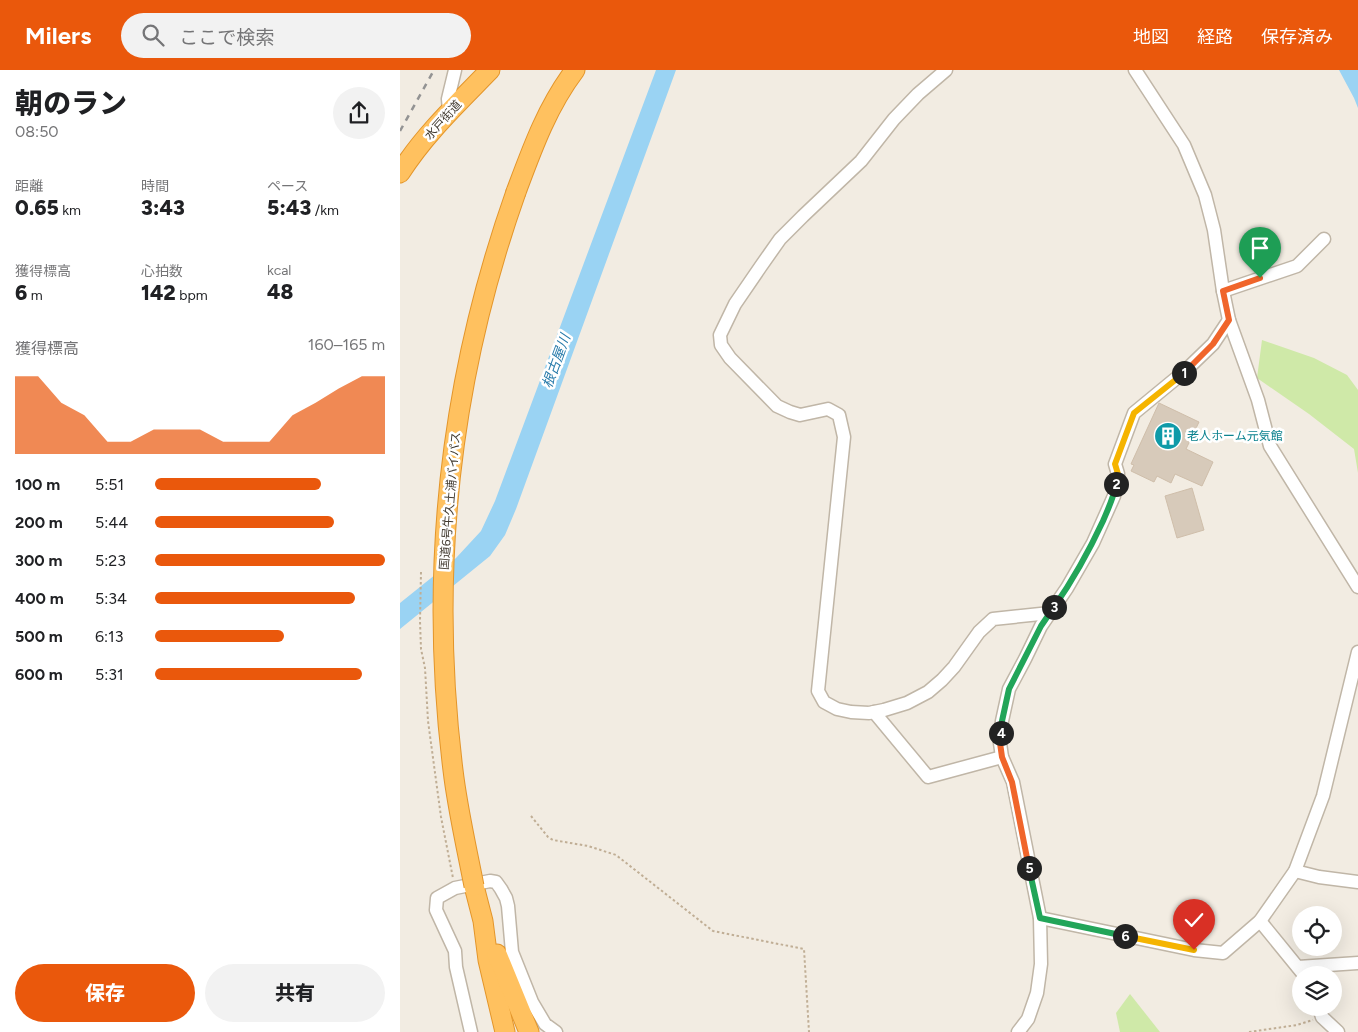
<!DOCTYPE html>
<html lang="ja">
<head>
<meta charset="utf-8">
<style>
  body { margin:0; font-family:Figtree,"Noto Sans JP",sans-serif; background:#f2f2f2; color:#202124; height:100vh; display:flex; flex-direction:column; font-size:19px; white-space:nowrap }
  * { box-sizing:border-box; margin:0 }
  p { font-size:16px; color:#757577 }
  .icon { flex:none; width:28px; height:28px; fill:none; stroke:currentColor; stroke-width:2; stroke-linecap:round; stroke-linejoin:round }
  .map { position:relative; flex:1; overflow:hidden }
  .sheet { display:flex; flex-direction:column; background:#fff; width:400px }
  .sheet>* { flex:none }
  .fabs { position:absolute; left:892px; top:836px; display:grid; gap:10px }
  .fabs a { display:grid; place-items:center; width:50px; height:50px; border-radius:50%; background:#fff; box-shadow:0 5px 20px #0002; font-size:25px }
  .pin { position:absolute; display:grid; place-items:center; width:42px; height:42px; color:#fff; margin:-51px -21px; border-radius:50% 50% 50% 0; rotate:-45deg; box-shadow:0 0 5px #0007 }
  .pin .icon { rotate:45deg }
  .km { position:absolute; width:25px; height:25px; margin:-12px; border-radius:50%; background:#222; color:#fff; font-size:14px; line-height:25px; text-align:center }
  .round { display:grid; place-items:center; flex:none; width:52px; height:52px; border-radius:26px; background:#f2f2f2 }
  .headline { display:flex; align-items:center; justify-content:space-between; height:85px; padding:0 15px }
  h1 { font-size:28px; font-weight:800; line-height:38px }
  .figures { display:grid; grid-template-columns:repeat(3,1fr); gap:8px; height:85px; padding:5px 15px }
  .figures div { display:grid; align-content:center }
  .figures b { font-size:21px; font-weight:800 }
  .figures small { font-size:14px; font-weight:400 }
  .figures p { font-size:14px }
  .chart { height:140px; padding:10px 15px }
  .chart p { display:flex; justify-content:space-between }
  .chart svg { width:100%; height:90px; margin-top:5px; fill:#ea580c; opacity:.7 }
  .button { display:flex; gap:10px; margin-top:auto; padding:10px 15px }
  .button a { flex:1; height:58px; border-radius:30px; background:#ea580c; color:#fff; font-size:20px; font-weight:800; line-height:58px; text-align:center }
  .button a+a { background:#f2f2f2; color:#202124 }
  ul { padding:0 15px; list-style:none; font-size:16px }
  li { display:grid; grid-template-columns:80px 60px 1fr; align-items:center; height:38px }
  li i { height:12px; border-radius:6px; background:#ea580c }
  header { display:flex; align-items:center; gap:30px; box-sizing:border-box; height:70px; padding:0 25px; background:#ea580c; color:#fff }
  header strong { font-size:24px }
  nav { display:flex; gap:28px; margin-inline-start:auto; font-size:18px }
  .search { width:350px; height:45px; background:#f2f2f2; display:flex; align-items:center; gap:12px; box-sizing:border-box; padding:0 18px; border-radius:28px; color:#757577; font-size:19px }
  main { display:flex; flex:1; min-height:0 }
  .map>svg:first-child { display:block }
  .green { fill:#cfe9a8 }
  .water { fill:#9ad3f3 }
  .building { fill:#d7caba; stroke:#cfbeaa }
  .lines { fill:none; stroke-linecap:round; stroke-linejoin:round }
  .minor-casing { stroke:#c0b6a7; stroke-width:15 }
  .highway-casing { stroke:#e3952a; stroke-width:21 }
  .path { stroke:#c0ae95; stroke-width:2; stroke-dasharray:2.5 2.5; stroke-linecap:butt }
  .minor { stroke:#fff; stroke-width:12 }
  .highway { stroke:#ffc15f; stroke-width:19 }
  .rail { stroke:#939393; stroke-width:2.5; stroke-dasharray:6 6; stroke-linecap:butt }
  .highway-bridge-casing { stroke:#e3952a; stroke-width:21; stroke-linecap:butt }
  .highway-bridge { stroke:#ffc15f; stroke-width:19 }
  .split-1-casing { stroke:#fff; stroke-width:10 }
  .split-2-casing { stroke:#fff; stroke-width:10 }
  .split-3-casing { stroke:#fff; stroke-width:10 }
  .split-4-casing { stroke:#fff; stroke-width:10 }
  .split-5-casing { stroke:#fff; stroke-width:10 }
  .split-6-casing { stroke:#fff; stroke-width:10 }
  .split-7-casing { stroke:#fff; stroke-width:10 }
  .split-1 { stroke:#f0652b; stroke-width:6 }
  .split-2 { stroke:#f5b400; stroke-width:6 }
  .split-3 { stroke:#22a559; stroke-width:6 }
  .split-4 { stroke:#22a559; stroke-width:6 }
  .split-5 { stroke:#f0652b; stroke-width:6 }
  .split-6 { stroke:#22a559; stroke-width:6 }
  .split-7 { stroke:#f5b400; stroke-width:6 }
  .labels { text-anchor:middle; stroke-width:5; stroke-linejoin:round; paint-order:stroke }
  .street-label { font-size:12px; fill:#433c32; stroke:#fff }
  .culture-label { font-size:12px; fill:#0d838f; stroke:#fff; text-anchor:start }
  .water-label { font-size:14px; font-style:italic; fill:#277aaa; stroke:#fff }
</style>
</head>
<body>
<header>
<strong>Milers</strong>
<div class="search"><svg class="icon" aria-label="search" viewBox="0 0 24 24"><circle cx="10" cy="10" r="6"/><path d="M15 15l6 6"/></svg>ここで検索</div>
<nav><a>地図</a><a>経路</a><a>保存済み</a></nav>
</header>
<main>
<section class="sheet">
<div class="headline"><div><h1>朝のラン</h1><p>08:50</p></div><a class="round"><svg class="icon" aria-label="share" viewBox="0 0 24 24"><path d="M12 15V3M7 8l5-5 5 5M5 13v7h14v-7"/></svg></a></div>
<div class="figures">
<div><p>距離</p><b>0.65<small> km</small></b></div>
<div><p>時間</p><b>3:43</b></div>
<div><p>ペース</p><b>5:43<small> /km</small></b></div>
</div>
<div class="figures">
<div><p>獲得標高</p><b>6<small> m</small></b></div>
<div><p>心拍数</p><b>142<small> bpm</small></b></div>
<div><p>kcal</p><b>48</b></div>
</div>
<div class="chart"><p><span>獲得標高</span>160–165 m</p>
<svg viewBox="0 0 160 44" preserveAspectRatio="none"><path d="M0 44V6L10 6L20 19L30 25L40 38L50 38L60 32L70 32L80 32L90 38L100 38L110 38L120 25L130 19L140 12L150 6L160 6V44z"/></svg>
</div>
<ul>
<li><b>100 m</b>5:51<i style="width:72%"></i></li>
<li><b>200 m</b>5:44<i style="width:78%"></i></li>
<li><b>300 m</b>5:23<i style="width:100%"></i></li>
<li><b>400 m</b>5:34<i style="width:87%"></i></li>
<li><b>500 m</b>6:13<i style="width:56%"></i></li>
<li><b>600 m</b>5:31<i style="width:90%"></i></li>
</ul>
<div class="button"><a>保存</a><a>共有</a></div>
</section>
<div class="map">
<svg width="958" height="962" viewBox="0 0 958 962">
  <rect width="100%" height="100%" fill="#f2ece2"/>
  <g class="green">
    <polygon points="862,270 914,288 947,305 958,320 958,403 954,379 909,344 857,308"/>
    <polygon points="730,924 760,962 720,962 716,943"/>
  </g>
  <g class="water">
    <polygon points="256,0 276,0 116,439 105,465 90,486 0,559 0,533 56,488 81,461 95,431"/>
    <polygon points="939,0 958,0 958,38 954,28"/>
  </g>
  <g class="building">
    <polygon points="759,333 799,352 786,379 813,392 802,416 775,404 771,413 757,406 754,412 731,401 734,395 731,394"/>
    <polygon points="792,418 804,460 777,468 765,426"/>
  </g>
  <g class="lines">
    <g class="minor-casing">
      <g id="minor">
        <polyline points="546,0 518,24 494,49 461,91 403,146 380,169 361,196 335,234 320,265 321,275 330,288 377,336 390,342 400,345 428,339 439,345 444,367 418,621 424,632 437,639 451,642 469,643 484,640 507,633 528,622 542,610 554,597 579,562 593,549 650,543"/>
        <polyline points="735,0 784,75 805,125 814,160 823,221 829,250 858,330 870,376 958,517"/>
        <polyline points="49,41 48,29 55,0"/>
        <polyline points="823,221 897,196 924,169"/>
        <polyline points="474,642 528,707 602,687"/>
        <polyline points="895,801 919,807 958,812"/>
        <polyline points="640,848 794,880 823,883 860,851 895,801 923,726 958,582"/>
        <polyline points="860,851 904,905"/>
        <polyline points="898,897 958,893"/>
        <polyline points="919,938 922,947 938,962"/>
        <polyline points="71,962 56,897 55,881 36,840 37,828 55,818 90,811 96,812 101,819 106,828 108,836 112,882 132,932 145,954 156,962"/>
        <polyline points="618,962 628,949 637,923 641,894 640,848 613,712 602,687 600,673 602,651 609,619 625,589 641,556 667,518 693,473 714,426 718,404 715,394 734,343 785,301 813,274 829,250"/>
      </g>
    </g>
    <g class="highway-casing">
      <g id="highway">
        <path d="M0,103C24,65 58,33 90,0"/>
        <path d="M116,122C132,79 147,37 175,0"/>
        <polyline points="74,816 83,851 88,890 105,962"/>
        <polyline points="97,884 129,962"/>
      </g>
    </g>
    <g class="path">
      <polyline points="21,502 20,551 21,579 25,598 28,651 41,747 53,808"/>
      <polyline points="131,746 148,767 153,770 188,776 216,785 313,861 404,879 409,962"/>
      <polyline points="849,962 897,955 913,950"/>
    </g>
    <use href="#minor" class="minor"/>
    <use href="#highway" class="highway"/>
    <polyline class="rail" points="0,61 34,0"/>
    <g class="highway-bridge-casing">
      <path id="highway-bridge" d="M74,816C67,780 59,745 54,708C28,509 49,311 116,122"/>
    </g>
    <use href="#highway-bridge" class="highway-bridge"/>
  </g>
  <g class="lines">
    <g class="split-1-casing">
      <polyline id="split-1" points="784,303 813,274 829,250 823,221 860,208"/>
    </g>
    <g class="split-2-casing">
      <polyline id="split-2" points="716,414 718,404 715,394 734,343 784,303"/>
    </g>
    <g class="split-3-casing">
      <path id="split-3" d="M654,537C673,510 689,481 703,451C708,439 714,427 716,414"/>
    </g>
    <g class="split-4-casing">
      <polyline id="split-4" points="601,663 602,651 609,619 641,556 654,537"/>
    </g>
    <g class="split-5-casing">
      <polyline id="split-5" points="601,663 600,673 602,687 612,712 629,798"/>
    </g>
    <g class="split-6-casing">
      <polyline id="split-6" points="629,798 640,848 725,866"/>
    </g>
    <g class="split-7-casing">
      <polyline id="split-7" points="725,866 794,880"/>
    </g>
    <use href="#split-1" class="split-1"/>
    <use href="#split-2" class="split-2"/>
    <use href="#split-3" class="split-3"/>
    <use href="#split-4" class="split-4"/>
    <use href="#split-5" class="split-5"/>
    <use href="#split-6" class="split-6"/>
    <use href="#split-7" class="split-7"/>
  </g>
  <defs>
    <g id="building-disc" transform="scale(1.4375)"><circle r="9.5" fill="#0f9aa8" stroke="#fff"/><path d="M-4-6H4V6H1V3H-1V6H-4ZM-2.5-4.3h1.7v1.8h-1.7ZM.8-4.3h1.7v1.8H.8ZM-2.5-1h1.7V.8h-1.7ZM.8-1h1.7V.8H.8Z" fill="#fff"/></g>
  </defs>
  <g fill-rule="evenodd">
    <use href="#building-disc" x="768" y="366"/>
  </g>
  <g class="labels">
    <g class="street-label">
      <text transform="translate(43 50) rotate(-48)" y="4">水戸街道</text>
      <text transform="translate(50 431) rotate(-85)" y="4">国道6号牛久土浦バイパス</text>
    </g>
    <g class="culture-label">
      <text x="787" y="370">老人ホーム元気館</text>
    </g>
    <g class="water-label">
      <text transform="translate(156 291) rotate(-70)" y="5">根古屋川</text>
    </g>
  </g>
</svg>
<div class="fabs">
<a><svg class="icon" aria-label="locate" viewBox="0 0 24 24"><circle cx="12" cy="12" r="6"/><path d="M12 2v4M12 18v4M2 12h4M18 12h4"/></svg></a>
<a><svg class="icon" aria-label="layers" viewBox="0 0 24 24"><path d="M12 4l9 5-9 5-9-5zM3 14l9 5 9-5"/></svg></a>
</div>
<div class="pin" style="left:860px;top:208px;background:#1e9e55"><svg class="icon" aria-label="arrive" viewBox="0 0 24 24"><path d="M6 21V4h12l-3 4 3 4H6"/></svg></div>
<div class="pin" style="left:794px;top:880px;background:#d93025"><svg class="icon" aria-label="check" viewBox="0 0 24 24"><path d="M5 12l5 5 9-10"/></svg></div>
<b class="km" style="left:784px;top:303px">1</b>
<b class="km" style="left:716px;top:414px">2</b>
<b class="km" style="left:654px;top:537px">3</b>
<b class="km" style="left:601px;top:663px">4</b>
<b class="km" style="left:629px;top:798px">5</b>
<b class="km" style="left:725px;top:866px">6</b>
</div>
</main>
</body>
</html>
